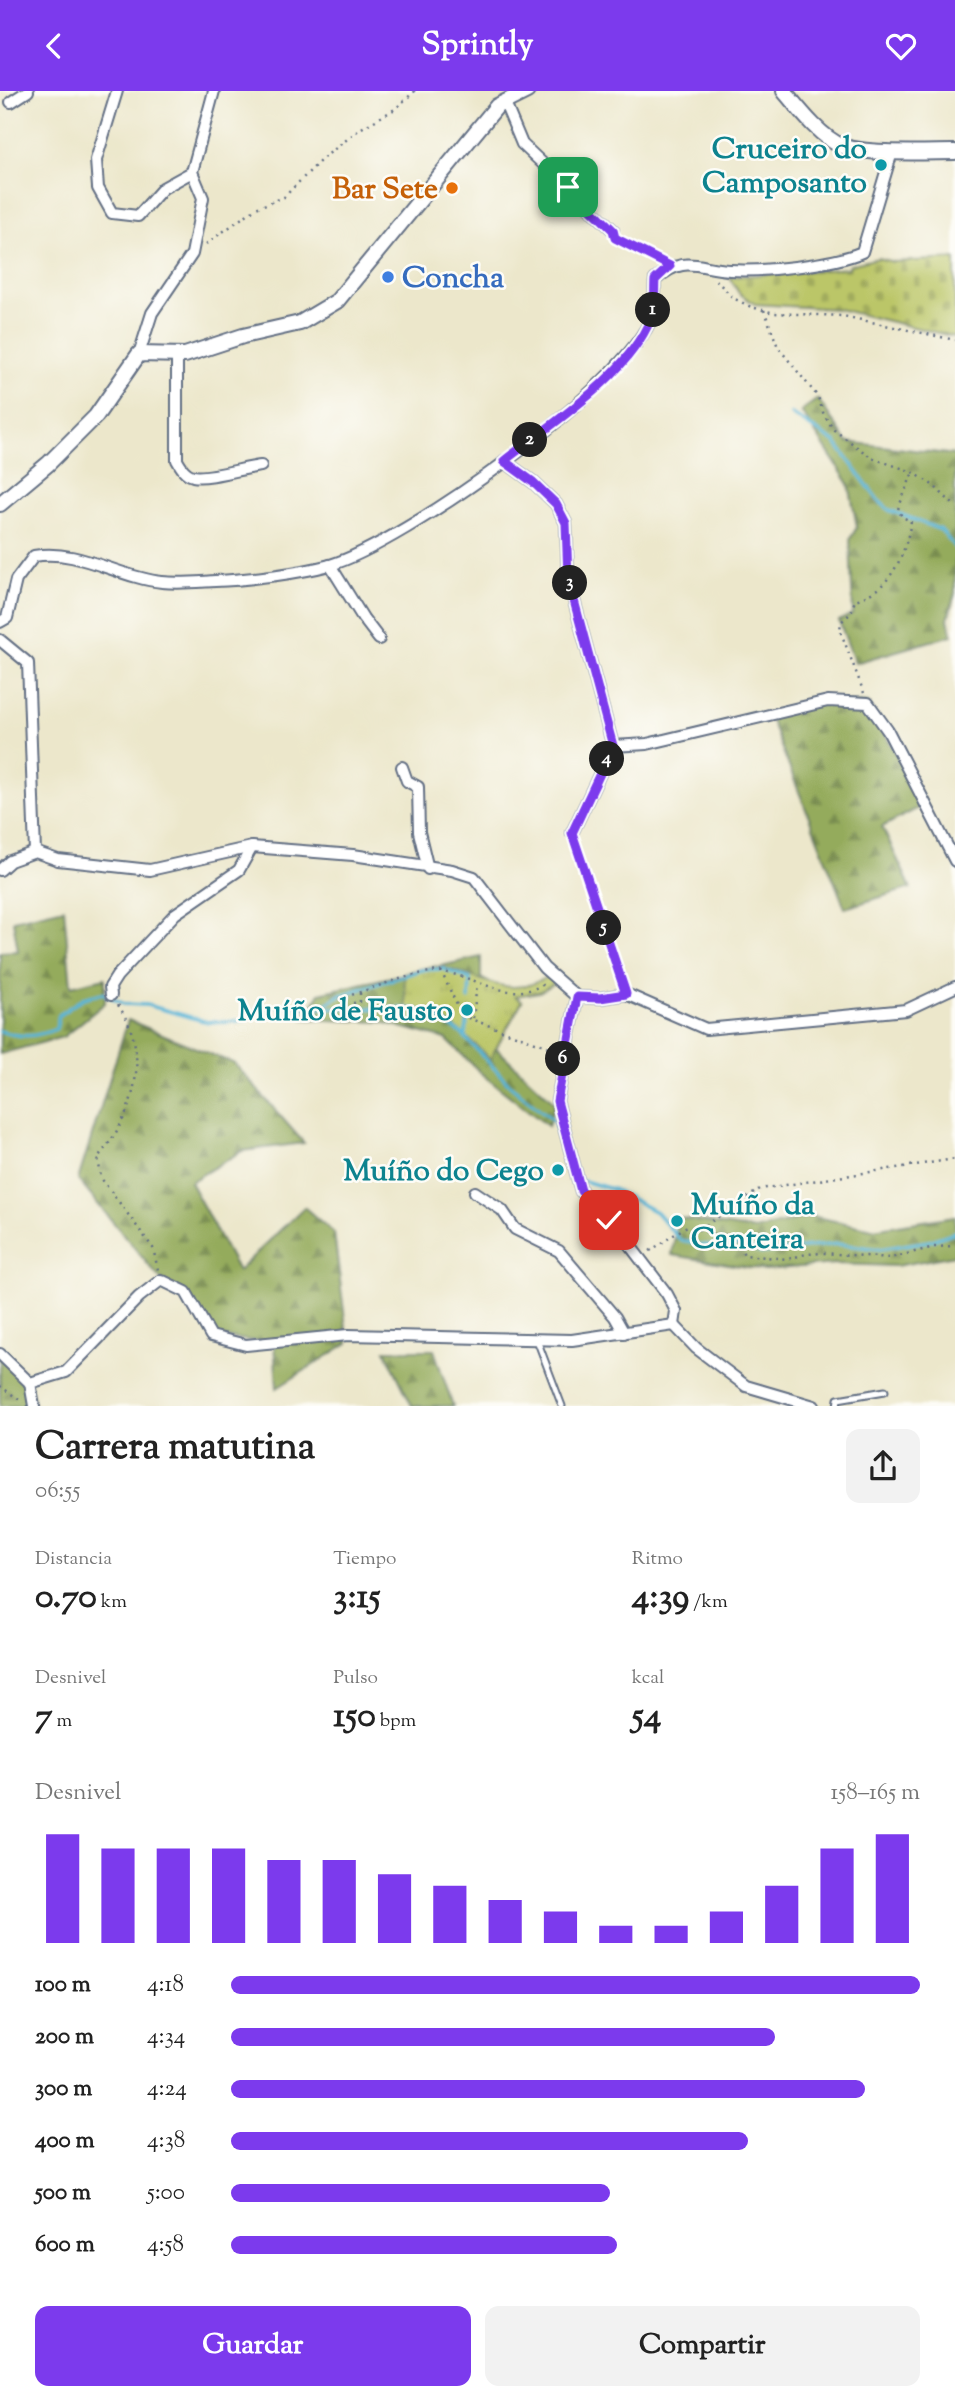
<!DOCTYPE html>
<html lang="es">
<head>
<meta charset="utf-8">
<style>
  body { margin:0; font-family:"Sorts Mill Goudy",serif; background:#f2f2f2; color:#222; height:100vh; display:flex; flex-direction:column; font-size:26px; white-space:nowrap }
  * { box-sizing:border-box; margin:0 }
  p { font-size:23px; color:#767676 }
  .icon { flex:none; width:38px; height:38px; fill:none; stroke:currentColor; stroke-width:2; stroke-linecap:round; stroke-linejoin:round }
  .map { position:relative; height:1315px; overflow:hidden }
  .drawer { display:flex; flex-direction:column; background:#fff; flex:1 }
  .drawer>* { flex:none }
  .pin { position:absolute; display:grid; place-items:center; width:60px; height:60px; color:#fff; margin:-30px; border-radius:14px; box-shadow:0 4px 10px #0006 }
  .km { position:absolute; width:35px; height:35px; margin:-18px; border-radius:50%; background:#222; color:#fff; font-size:19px; line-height:35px; text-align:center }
  .round { display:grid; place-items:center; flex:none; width:74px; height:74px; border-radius:14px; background:#f2f2f2 }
  .summary { display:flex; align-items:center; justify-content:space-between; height:119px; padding:0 35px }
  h1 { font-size:38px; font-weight:700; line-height:52px }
  .figures { display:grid; grid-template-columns:repeat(3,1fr); gap:10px; height:119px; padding:7px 35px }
  .figures div { display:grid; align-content:center }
  .figures b { font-size:35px; font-weight:700 }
  .figures small { font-size:19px; font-weight:400 }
  .figures p { font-size:19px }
  .chart { height:196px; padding:14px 35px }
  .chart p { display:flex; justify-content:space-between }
  .chart svg { width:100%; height:126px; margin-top:7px; stroke:#7c3aed; stroke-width:6 }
  .button { display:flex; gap:14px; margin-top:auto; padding:14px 35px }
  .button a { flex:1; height:80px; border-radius:14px; background:#7c3aed; color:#fff; font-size:28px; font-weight:700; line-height:80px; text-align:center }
  .button a+a { background:#f2f2f2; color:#222 }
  ul { padding:0 35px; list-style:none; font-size:23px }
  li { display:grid; grid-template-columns:112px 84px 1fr; align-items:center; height:52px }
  li i { height:18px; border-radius:9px; background:#7c3aed }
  header { display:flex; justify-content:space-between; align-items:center; height:91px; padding:0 35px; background:#7c3aed; color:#fff; font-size:32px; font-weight:700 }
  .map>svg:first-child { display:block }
  .forest { fill:url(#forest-firs); stroke:#586d5d; stroke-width:2 }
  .cemetery { fill:url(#cemetery-stones); stroke:#6b7a63; stroke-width:2 }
  .park { fill:url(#park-tufts); stroke:#6b7a63; stroke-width:2 }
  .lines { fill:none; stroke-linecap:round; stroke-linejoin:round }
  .stream { stroke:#59b5d7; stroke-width:3.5 }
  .service-casing { stroke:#646f84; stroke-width:9 }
  .minor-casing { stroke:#646f84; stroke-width:14 }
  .tertiary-casing { stroke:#646f84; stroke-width:18 }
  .path { stroke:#646f84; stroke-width:2.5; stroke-dasharray:2 5; stroke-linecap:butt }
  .service { stroke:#fff; stroke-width:5 }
  .minor { stroke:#fff; stroke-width:10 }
  .tertiary { stroke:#fff; stroke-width:14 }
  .route-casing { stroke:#fff; stroke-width:14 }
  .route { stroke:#7c3aed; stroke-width:9 }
  .culture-dot { fill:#0f9aa8; stroke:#fdfcf7; stroke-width:2.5 }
  .food-dot { fill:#e8710a; stroke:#fdfcf7; stroke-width:2.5 }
  .shop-dot { fill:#3f7fe0; stroke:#fdfcf7; stroke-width:2.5 }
  .labels { text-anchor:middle; stroke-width:5; stroke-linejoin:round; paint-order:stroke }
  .culture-label { font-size:30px; font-weight:bold; fill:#0d838f; stroke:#fdfcf7; text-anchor:end }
  .food-label { font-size:30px; font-weight:bold; fill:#c56008; stroke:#fdfcf7; text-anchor:end }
  .shop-label { font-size:30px; font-weight:bold; fill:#366cbe; stroke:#fdfcf7; text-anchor:start }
</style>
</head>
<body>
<header><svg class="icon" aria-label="back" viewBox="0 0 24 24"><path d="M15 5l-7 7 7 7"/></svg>Sprintly<svg class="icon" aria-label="heart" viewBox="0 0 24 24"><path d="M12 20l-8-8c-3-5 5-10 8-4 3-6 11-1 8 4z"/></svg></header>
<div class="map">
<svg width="955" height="1315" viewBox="0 0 955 1315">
  <defs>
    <pattern id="forest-firs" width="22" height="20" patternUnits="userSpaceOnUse" patternTransform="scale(1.75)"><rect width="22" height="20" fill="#94ab5c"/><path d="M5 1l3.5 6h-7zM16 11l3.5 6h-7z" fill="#788c4f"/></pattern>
    <pattern id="cemetery-stones" width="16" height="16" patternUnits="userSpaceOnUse" patternTransform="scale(1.75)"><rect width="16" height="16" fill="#bbc668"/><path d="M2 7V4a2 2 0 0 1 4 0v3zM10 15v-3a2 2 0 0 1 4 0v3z" fill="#a0aa5d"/></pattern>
    <pattern id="park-tufts" width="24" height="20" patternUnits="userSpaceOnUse" patternTransform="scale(1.75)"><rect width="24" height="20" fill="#bbc668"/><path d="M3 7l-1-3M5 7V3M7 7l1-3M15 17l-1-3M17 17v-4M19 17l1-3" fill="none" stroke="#a0aa5d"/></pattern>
  </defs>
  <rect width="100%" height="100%" fill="#fdfcf7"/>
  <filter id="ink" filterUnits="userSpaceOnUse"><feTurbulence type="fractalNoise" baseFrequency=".0143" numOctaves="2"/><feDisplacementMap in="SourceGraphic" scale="14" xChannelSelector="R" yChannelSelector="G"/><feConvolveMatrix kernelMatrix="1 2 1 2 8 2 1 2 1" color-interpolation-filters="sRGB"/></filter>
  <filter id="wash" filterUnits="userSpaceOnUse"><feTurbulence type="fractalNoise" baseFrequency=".00686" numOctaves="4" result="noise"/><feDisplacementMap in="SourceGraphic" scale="28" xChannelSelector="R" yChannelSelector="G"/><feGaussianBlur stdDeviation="1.57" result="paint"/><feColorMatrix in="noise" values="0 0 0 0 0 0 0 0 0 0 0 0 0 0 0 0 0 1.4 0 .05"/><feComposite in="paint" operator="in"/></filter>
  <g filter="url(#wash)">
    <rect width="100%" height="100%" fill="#ece7cb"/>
    <g class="forest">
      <polygon points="818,308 847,351 955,364 955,502 948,528 952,544 855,572 839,530 853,523 850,448 857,436 849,393 801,320"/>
      <polygon points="828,610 868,612 924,714 882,736 911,797 845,817 769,625"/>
      <polygon points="64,817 71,895 105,887 105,912 63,946 0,963 0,861 18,860 13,829"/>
      <polygon points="481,866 481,887 522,910 496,957 555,1012 548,1035 484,985 446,948 382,931 304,928 320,902"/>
      <polygon points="128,929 235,973 304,1052 242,1060 190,1091 238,1180 304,1116 334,1142 348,1252 277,1297 274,1252 211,1245 186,1201 161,1189 78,1089"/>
      <polygon points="811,1125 873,1138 955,1125 955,1164 896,1175 835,1173 765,1179 672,1164 678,1127 754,1139"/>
      <polygon points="385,1259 434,1259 453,1315 412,1315"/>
      <polygon points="0,1263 30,1292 34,1315 0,1315"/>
    </g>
    <polygon class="cemetery" points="878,167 893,171 955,168 955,246 838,218 755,213 739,202 729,186 849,177 849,174"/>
    <path class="park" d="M433,875C478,880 507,914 551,883L559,890L539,901L515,905L522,910L490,968C467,946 440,917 406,917L404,882Z"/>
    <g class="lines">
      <g class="stream">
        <polyline points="791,323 836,352 878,409 889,419 941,439 955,457"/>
        <polyline points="325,914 338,905 422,879 443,878 470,888 469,908"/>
        <path d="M0,940C21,947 36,946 56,938L59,924L83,907L103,902L124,913L147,914L208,931L242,930L253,921L269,916L415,918L431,923L461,942L511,995L554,1030L564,1064"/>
        <polyline points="465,947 468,925"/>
        <polyline points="584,1090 615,1099 656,1121 680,1149 700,1154 747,1155 761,1162 837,1153 880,1158 929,1150 955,1141"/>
      </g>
    </g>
  </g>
  <g filter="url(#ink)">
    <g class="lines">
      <g class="service-casing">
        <g id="service">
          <polyline points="537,1249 562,1315"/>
          <polyline points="837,1315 838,1308 885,1300"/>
        </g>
      </g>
      <g class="minor-casing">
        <g id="minor">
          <polyline points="117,0 96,69 98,97 112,122 138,125 163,97 192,81"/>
          <polyline points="504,10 522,53 613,139"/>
          <polyline points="11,11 28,0"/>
          <polyline points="139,263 152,222 192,163 203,107 192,81 214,0"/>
          <path d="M177,264V369C181,376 185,383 193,385C209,388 243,377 261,375"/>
          <polyline points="504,370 533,391 556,413 566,432 568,487 613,655"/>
          <polyline points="330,474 363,527 379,548"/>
          <path d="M0,531L7,527L16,489L34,465C78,457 119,487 162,491C179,493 198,491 215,490C247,489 300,482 330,474C401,454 629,294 652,225C656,215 654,200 655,189C684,163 697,177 730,179C763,181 832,174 862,161L892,61"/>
          <polyline points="0,549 28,572 35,761 58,769 150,779 252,756 353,764 452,779 474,786 544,877 577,906 600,907 626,903 706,938 906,919 955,896"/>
          <polyline points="613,655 647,653 828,610 868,612 888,640 955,770"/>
          <polyline points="402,676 407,690 418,696 419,741 428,778"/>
          <polyline points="572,742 613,655"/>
          <polyline points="0,779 10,770 35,761"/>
          <polyline points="111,904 110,896 117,885 175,823 239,779 252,756"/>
          <polyline points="577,906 557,1010 581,1100 625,1148 667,1203 676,1220 674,1234"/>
          <polyline points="475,1101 502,1119 515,1138 559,1160 615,1226 624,1242"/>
          <polyline points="674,1234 696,1257 746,1295 814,1315"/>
          <polyline points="0,1263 30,1292 66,1281 139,1206 161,1189 186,1201 211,1245 246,1254 348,1244 572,1249 674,1234"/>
          <polyline points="30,1292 34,1315"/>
        </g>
      </g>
      <g class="tertiary-casing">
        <g id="tertiary">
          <path d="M784,0C798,17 821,47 842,55C866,64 928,61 955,61"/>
          <polyline points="0,413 48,373 96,325 139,263 185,264 243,245 300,232 337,210 497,15 527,0"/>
        </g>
      </g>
      <g class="path">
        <polyline points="617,148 660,173"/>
        <polyline points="206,153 256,117 284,106 322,68 360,38 395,18 415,0"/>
        <polyline points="716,189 733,207 751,216 774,222 843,225 955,249"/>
        <polyline points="764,219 778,256 818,306 824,324 834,339 872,367 913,381 934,395 955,415"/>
        <path d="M864,602L840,539L841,531L851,522L855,509C891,499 905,465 911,430L902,426L898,418L913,381"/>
        <polyline points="575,752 622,892"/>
        <polyline points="441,880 462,925 555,958"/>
        <path d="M339,908C363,901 422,877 443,881C478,886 509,914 546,892"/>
        <polyline points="353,912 360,911 360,902"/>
        <path d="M118,914C152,963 135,1024 98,1066L101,1087L153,1157L158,1179"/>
        <polyline points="473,927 477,893"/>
        <polyline points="700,1138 760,1098 955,1068"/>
        <polyline points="650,1160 687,1135 710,1142 736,1145 744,1164 788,1168 806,1163 824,1162 891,1167 934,1156 955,1155"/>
        <polyline points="0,1295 20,1309"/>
      </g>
      <use href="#service" class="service"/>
      <use href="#minor" class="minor"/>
      <use href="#tertiary" class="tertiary"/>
    </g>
  </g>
  <g class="lines" filter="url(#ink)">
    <g class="route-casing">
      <path id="route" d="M568,96L613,139L615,147L670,175L655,189C654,200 656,216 651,227C628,285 552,332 504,370L533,391L556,413L566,432L568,487L613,655L572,742L626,903L600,907L577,906L557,1010L581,1100L609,1129"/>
    </g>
    <use href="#route" class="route"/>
  </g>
  <g class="culture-dot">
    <circle cx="881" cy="74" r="7"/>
    <circle cx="467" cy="919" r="7"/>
    <circle cx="558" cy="1079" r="7"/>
    <circle cx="677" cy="1130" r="7"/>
  </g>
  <circle class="food-dot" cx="452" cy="97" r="7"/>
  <circle class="shop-dot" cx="388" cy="186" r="7"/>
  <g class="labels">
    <g class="culture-label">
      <text x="867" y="67">Cruceiro do<tspan x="867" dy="34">Camposanto</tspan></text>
      <text x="453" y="929">Muíño de Fausto</text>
      <text x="544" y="1089">Muíño do Cego</text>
      <text x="691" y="1123" text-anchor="start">Muíño da<tspan x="691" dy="34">Canteira</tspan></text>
    </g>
    <g class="food-label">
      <text x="438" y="107">Bar Sete</text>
    </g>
    <g class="shop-label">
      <text x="402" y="196">Concha</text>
    </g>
  </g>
</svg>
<div class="pin" style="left:568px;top:96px;background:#1e9e55"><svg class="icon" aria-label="arrive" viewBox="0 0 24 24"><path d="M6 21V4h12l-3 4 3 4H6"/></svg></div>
<div class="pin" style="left:609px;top:1129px;background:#d93025"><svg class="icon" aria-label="check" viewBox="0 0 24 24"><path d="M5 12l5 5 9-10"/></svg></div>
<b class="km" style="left:653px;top:219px">1</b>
<b class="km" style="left:530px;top:349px">2</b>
<b class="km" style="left:570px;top:492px">3</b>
<b class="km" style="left:607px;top:668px">4</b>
<b class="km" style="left:604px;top:837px">5</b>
<b class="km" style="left:563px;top:968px">6</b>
</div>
<section class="drawer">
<div class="summary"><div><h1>Carrera matutina</h1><p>06:55</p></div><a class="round"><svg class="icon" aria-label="share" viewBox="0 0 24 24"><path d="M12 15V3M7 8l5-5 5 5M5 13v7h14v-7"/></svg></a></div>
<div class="figures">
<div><p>Distancia</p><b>0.70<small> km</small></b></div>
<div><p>Tiempo</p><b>3:15</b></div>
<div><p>Ritmo</p><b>4:39<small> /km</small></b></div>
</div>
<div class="figures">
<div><p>Desnivel</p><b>7<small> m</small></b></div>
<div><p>Pulso</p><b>150<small> bpm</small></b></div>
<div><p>kcal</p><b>54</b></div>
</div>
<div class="chart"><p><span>Desnivel</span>158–165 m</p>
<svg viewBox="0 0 160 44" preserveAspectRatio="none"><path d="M5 44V6M15 44V11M25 44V11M35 44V11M45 44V15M55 44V15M65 44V20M75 44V24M85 44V29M95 44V33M105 44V38M115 44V38M125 44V33M135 44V24M145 44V11M155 44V6"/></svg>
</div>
<ul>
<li><b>100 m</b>4:18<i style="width:100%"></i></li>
<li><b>200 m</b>4:34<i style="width:79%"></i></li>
<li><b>300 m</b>4:24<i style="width:92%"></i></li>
<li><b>400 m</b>4:38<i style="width:75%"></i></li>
<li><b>500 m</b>5:00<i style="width:55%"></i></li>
<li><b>600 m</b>4:58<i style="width:56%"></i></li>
</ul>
<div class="button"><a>Guardar</a><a>Compartir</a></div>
</section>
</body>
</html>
